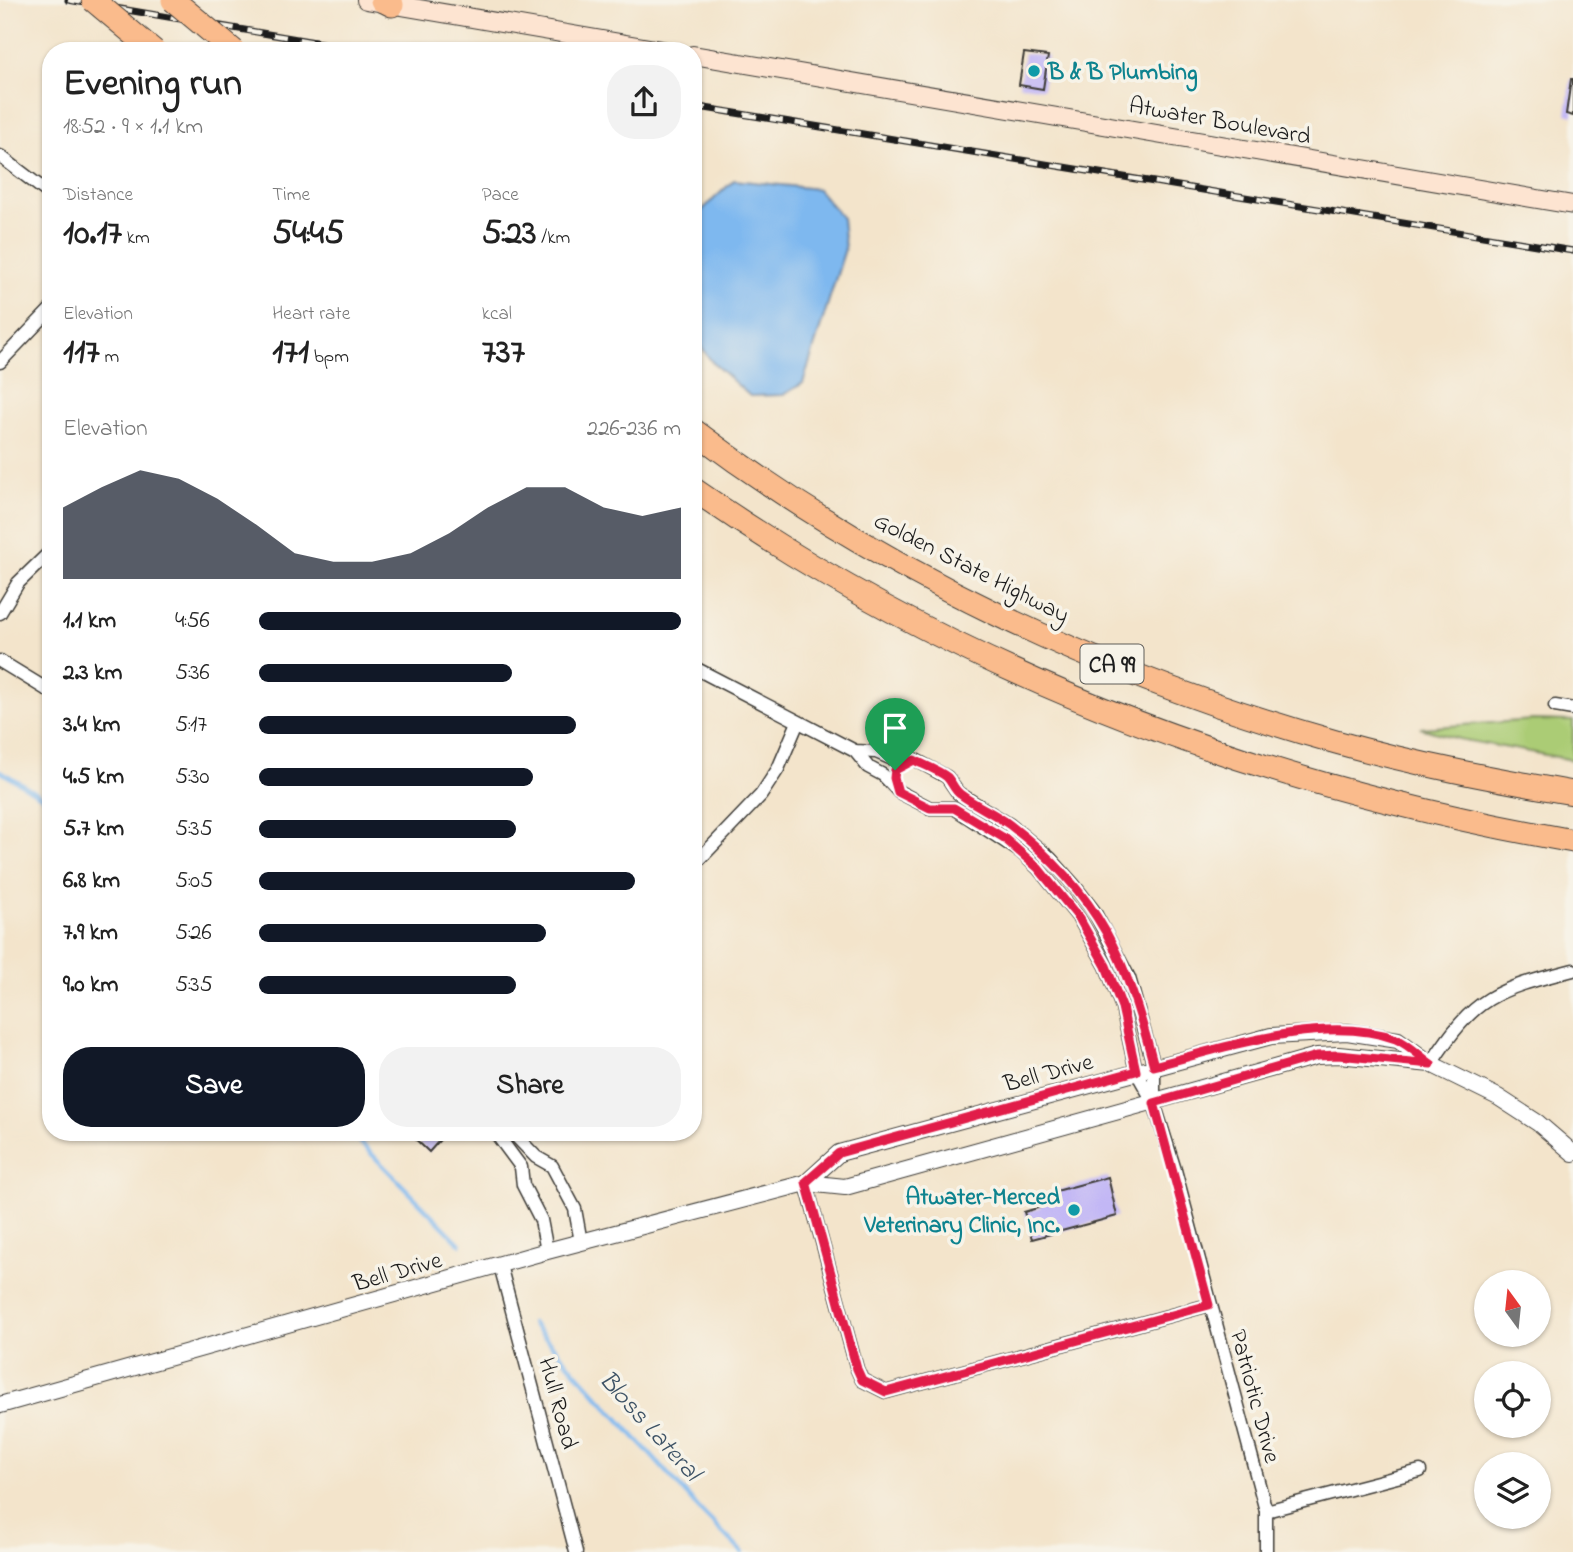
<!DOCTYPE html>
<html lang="en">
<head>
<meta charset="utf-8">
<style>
  body { margin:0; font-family:"Indie Flower",sans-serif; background:#f2f2f2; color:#222; height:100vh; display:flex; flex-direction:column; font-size:26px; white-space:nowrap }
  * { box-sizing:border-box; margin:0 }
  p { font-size:23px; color:#767676 }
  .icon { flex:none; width:38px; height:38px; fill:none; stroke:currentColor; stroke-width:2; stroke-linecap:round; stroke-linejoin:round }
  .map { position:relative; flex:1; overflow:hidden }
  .drawer { position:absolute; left:42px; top:42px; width:660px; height:1099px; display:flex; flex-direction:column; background:#fff; border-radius:28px; box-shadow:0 2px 5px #0004 }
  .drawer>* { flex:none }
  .needle { width:46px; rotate:345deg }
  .controls { position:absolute; left:1474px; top:1270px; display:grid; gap:14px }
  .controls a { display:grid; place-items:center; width:77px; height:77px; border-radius:50%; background:#fff; box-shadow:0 2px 5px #0004; font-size:35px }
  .pin { position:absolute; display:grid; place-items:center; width:60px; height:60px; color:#fff; margin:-72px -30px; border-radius:50% 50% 50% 0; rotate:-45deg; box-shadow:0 0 7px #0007 }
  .pin .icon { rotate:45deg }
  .round { display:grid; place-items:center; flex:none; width:74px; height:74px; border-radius:28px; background:#f2f2f2 }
  .headline { display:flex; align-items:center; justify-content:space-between; height:119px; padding:0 21px }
  h1 { font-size:38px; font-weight:700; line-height:52px }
  .metrics { display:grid; grid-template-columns:repeat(3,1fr); gap:10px; height:119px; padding:7px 21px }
  .metrics div { display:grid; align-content:center }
  .metrics b { font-size:35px; font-weight:700 }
  .metrics small { font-size:19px; font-weight:400 }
  .metrics p { font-size:19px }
  .chart { height:196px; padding:14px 21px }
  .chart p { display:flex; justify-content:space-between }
  .chart svg { width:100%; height:126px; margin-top:7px; fill:#111827; opacity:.7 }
  .primary-button { display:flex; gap:14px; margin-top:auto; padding:14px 21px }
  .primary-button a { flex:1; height:80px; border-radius:28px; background:#111827; color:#fff; font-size:28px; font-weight:700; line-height:80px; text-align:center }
  .primary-button a+a { background:#f2f2f2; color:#222 }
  ul { padding:0 21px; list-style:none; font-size:23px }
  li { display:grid; grid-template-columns:112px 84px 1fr; align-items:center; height:52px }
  li i { height:18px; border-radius:9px; background:#111827 }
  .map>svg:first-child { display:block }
  .green { fill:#abcc74; stroke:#647448; stroke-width:2 }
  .water { fill:#7eb8ef; stroke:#4d6a86; stroke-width:2 }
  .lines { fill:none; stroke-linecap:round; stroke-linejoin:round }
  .stream { stroke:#7eb8ef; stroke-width:4.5 }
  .building { fill:#c2b7f5 }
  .minor-casing { stroke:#3c3a36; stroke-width:15 }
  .tertiary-casing { stroke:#3c3a36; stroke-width:18 }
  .secondary-casing { stroke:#3c3a36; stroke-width:20 }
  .motorway-casing { stroke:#3c3a36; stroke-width:25 }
  .minor { stroke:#fff; stroke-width:12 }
  .tertiary { stroke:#fff; stroke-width:16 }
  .secondary { stroke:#fde4d1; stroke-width:18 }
  .motorway { stroke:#fabb8c; stroke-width:23 }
  .rail-casing { stroke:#1c1c1c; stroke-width:7 }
  .rail { stroke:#f7f3e8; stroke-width:4.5; stroke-dasharray:13; stroke-linecap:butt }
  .motorway-bridge-casing { stroke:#3c3a36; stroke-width:25; stroke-linecap:butt }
  .motorway-bridge { stroke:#fabb8c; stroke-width:23 }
  .route-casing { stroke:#fff; stroke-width:14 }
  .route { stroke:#e11d48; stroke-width:9 }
  .culture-dot { fill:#0f9aa8; stroke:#f7f3e8; stroke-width:2.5 }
  .labels { text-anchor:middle; stroke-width:7; stroke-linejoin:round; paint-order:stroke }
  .shield { fill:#f7f3e8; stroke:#5e5c59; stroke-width:2 }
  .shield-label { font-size:23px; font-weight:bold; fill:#1c1c1c }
  .culture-label { font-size:24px; font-weight:bold; fill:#0d838f; stroke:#f7f3e8; text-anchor:start }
  .street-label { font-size:24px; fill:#1c1c1c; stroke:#f7f3e8 }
  .water-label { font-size:26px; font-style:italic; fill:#3e5366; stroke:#f7f3e8 }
</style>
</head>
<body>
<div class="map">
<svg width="1573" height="1552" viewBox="0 0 1573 1552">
  <rect width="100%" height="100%" fill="#f7f3e8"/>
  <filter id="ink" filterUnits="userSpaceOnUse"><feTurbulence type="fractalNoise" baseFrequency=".0143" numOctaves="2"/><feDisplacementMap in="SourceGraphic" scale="14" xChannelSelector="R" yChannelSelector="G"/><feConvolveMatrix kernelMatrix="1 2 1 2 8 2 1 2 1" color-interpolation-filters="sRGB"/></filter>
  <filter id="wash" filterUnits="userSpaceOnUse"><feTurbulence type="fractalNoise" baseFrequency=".00686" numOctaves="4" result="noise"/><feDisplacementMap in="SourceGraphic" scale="28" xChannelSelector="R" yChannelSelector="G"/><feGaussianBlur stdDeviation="1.57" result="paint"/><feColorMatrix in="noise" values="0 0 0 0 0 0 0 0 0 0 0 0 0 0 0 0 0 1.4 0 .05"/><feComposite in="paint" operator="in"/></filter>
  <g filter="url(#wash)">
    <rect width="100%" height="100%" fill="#f3e4cb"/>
    <polygon class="green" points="1533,720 1573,721 1573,760 1459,739 1420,728"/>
    <polygon class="water" points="734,180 818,189 842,218 845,249 803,383 783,395 750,396 712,362 693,335 693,231 698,214"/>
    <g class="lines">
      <g class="stream">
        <polyline points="0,771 51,802"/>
        <polyline points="350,1132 460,1244"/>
        <polyline points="532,1323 704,1514 742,1552"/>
      </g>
    </g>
    <g id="blocks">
      <g class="building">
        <polygon points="1024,53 1048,56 1043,89 1019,85"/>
        <polygon points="1571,79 1573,79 1573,116 1566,114"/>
        <polygon points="408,1132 447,1132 429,1152"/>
        <polygon points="1108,1177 1117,1216 1032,1239 1024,1212 1041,1207 1038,1196"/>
      </g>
    </g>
  </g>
  <g filter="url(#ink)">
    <use href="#blocks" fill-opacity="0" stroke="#3c3a36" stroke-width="2"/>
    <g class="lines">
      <g class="minor-casing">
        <g id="minor">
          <polyline points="0,156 51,195"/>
          <polyline points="0,362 51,309"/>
          <polyline points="0,613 18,583 51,551"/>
          <polyline points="0,661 51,692"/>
          <polyline points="693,667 855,751 876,752 892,759 914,759 947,777 958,793 1010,825 1050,858 1074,885 1094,911 1129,978 1154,1066 1154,1102"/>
          <polyline points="1555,706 1573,709"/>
          <polyline points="855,751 868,767 883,775 899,792 930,808 954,808 1021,852 1038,868 1079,918 1106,966 1122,1007 1136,1071 1154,1103 1175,1170 1266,1511 1266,1552"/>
          <polyline points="693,866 761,795 778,769 798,722"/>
          <path d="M1431,1064C1475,995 1496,990 1573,970"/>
          <polyline points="495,1132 521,1167 523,1185 541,1220 547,1251"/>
          <polyline points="512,1132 536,1157 552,1166 575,1209 581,1242"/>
          <polyline points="806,1183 857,1369 862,1380 886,1392 1209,1305"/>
          <polyline points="500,1265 576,1552"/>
          <polyline points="1266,1511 1420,1471"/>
        </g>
      </g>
      <g class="tertiary-casing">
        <g id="tertiary">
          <polyline points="806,1183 839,1153 1271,1036 1347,1032 1398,1040 1431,1064 1498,1097 1538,1123 1573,1153"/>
          <polyline points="0,1405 547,1251 806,1183 845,1187 1317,1056 1338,1055 1431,1064"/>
        </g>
      </g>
      <g class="secondary-casing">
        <g id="secondary">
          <polyline points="366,0 667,51"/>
          <polyline points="693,55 1573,205"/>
        </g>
      </g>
      <g class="motorway-casing">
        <g id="motorway">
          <polyline points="382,0 392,5"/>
          <path d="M693,430C883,573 1107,678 1336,742C1414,764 1493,779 1573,793"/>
          <path d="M693,489C959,674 1255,785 1573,841"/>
        </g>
      </g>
      <use href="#minor" class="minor"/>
      <use href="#tertiary" class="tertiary"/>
      <use href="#secondary" class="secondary"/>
      <use href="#motorway" class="motorway"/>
      <g class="rail-casing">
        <g id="rail">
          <polyline points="68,0 368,51"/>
          <polyline points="693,106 1573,251"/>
        </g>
      </g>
      <use href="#rail" class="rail"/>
      <g class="motorway-bridge-casing">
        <g id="motorway-bridge">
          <polyline points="93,0 154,51"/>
          <polyline points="173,0 234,51"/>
        </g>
      </g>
      <use href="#motorway-bridge" class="motorway-bridge"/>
    </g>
  </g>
  <g class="lines" filter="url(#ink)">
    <g class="route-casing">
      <path id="route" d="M914,760C924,765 938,770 947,777C952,782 954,790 960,794C976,806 994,813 1010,825C1101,895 1126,959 1154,1066C1223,1048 1326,1013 1396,1039C1408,1044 1420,1056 1431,1064L1338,1055L1317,1056L1154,1103L1209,1305L886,1392L862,1380L857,1369L806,1182L839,1153L1136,1071L1122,1007L1106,966L1079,918L1038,868L1004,838L954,808H930L898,792L894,778L895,770Z"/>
    </g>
    <use href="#route" class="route"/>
  </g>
  <g class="culture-dot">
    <circle cx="1034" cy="71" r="7"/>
    <circle cx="1074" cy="1210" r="7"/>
  </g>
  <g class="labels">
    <rect class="shield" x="1080.5" y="644.5" width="63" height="39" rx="5"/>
    <g class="shield-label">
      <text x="1112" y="672">CA 99</text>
    </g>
    <g class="culture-label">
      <text x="1048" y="79">B &amp; B Plumbing</text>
      <text x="1060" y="1204" text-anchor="end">Atwater-Merced<tspan x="1060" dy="28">Veterinary Clinic, Inc.</tspan></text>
    </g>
    <g class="street-label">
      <text transform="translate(1220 120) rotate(10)" y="8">Atwater Boulevard</text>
      <text transform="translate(972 567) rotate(27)" y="8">Golden State Highway</text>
      <text transform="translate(1048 1072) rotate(-15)" y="8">Bell Drive</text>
      <text transform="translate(397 1271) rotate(-16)" y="8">Bell Drive</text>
      <text transform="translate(1256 1396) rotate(75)" y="8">Patriotic Drive</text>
      <text transform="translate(559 1403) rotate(75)" y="8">Hull Road</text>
    </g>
    <g class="water-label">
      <text transform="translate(651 1425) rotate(48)" y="9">Bloss Lateral</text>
    </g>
  </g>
</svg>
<div class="controls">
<a><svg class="needle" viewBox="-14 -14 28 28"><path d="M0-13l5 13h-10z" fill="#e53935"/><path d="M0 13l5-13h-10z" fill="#767676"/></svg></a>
<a><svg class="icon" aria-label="locate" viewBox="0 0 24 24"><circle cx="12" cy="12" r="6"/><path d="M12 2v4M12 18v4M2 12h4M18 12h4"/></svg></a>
<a><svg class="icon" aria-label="layers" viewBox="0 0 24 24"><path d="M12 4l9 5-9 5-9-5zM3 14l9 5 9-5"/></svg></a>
</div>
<div class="pin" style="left:895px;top:770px;background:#1e9e55"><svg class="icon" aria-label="arrive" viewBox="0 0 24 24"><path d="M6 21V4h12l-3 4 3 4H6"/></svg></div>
<section class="drawer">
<div class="headline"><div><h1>Evening run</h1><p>18:52 · 9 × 1.1 km</p></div><a class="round"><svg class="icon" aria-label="share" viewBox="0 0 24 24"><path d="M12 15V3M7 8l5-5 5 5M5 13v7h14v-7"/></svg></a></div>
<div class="metrics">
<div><p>Distance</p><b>10.17<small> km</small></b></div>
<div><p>Time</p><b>54:45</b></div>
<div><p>Pace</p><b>5:23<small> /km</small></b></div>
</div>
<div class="metrics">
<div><p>Elevation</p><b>117<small> m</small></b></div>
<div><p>Heart rate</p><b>171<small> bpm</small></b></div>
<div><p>kcal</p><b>737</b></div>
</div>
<div class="chart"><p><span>Elevation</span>226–236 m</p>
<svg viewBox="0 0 160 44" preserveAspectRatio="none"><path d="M0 44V19L10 12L20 6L30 9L40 16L50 25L60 35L70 38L80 38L90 35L100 28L110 19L120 12L130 12L140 19L150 22L160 19V44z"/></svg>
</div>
<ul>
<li><b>1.1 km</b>4:56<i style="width:100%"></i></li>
<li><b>2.3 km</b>5:36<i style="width:60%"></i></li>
<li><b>3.4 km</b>5:17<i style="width:75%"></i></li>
<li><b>4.5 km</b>5:30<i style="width:65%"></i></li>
<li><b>5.7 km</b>5:35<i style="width:61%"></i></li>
<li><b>6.8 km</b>5:05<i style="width:89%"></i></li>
<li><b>7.9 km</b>5:26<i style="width:68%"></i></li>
<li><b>9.0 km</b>5:35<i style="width:61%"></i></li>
</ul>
<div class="primary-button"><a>Save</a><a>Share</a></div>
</section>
</div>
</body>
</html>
